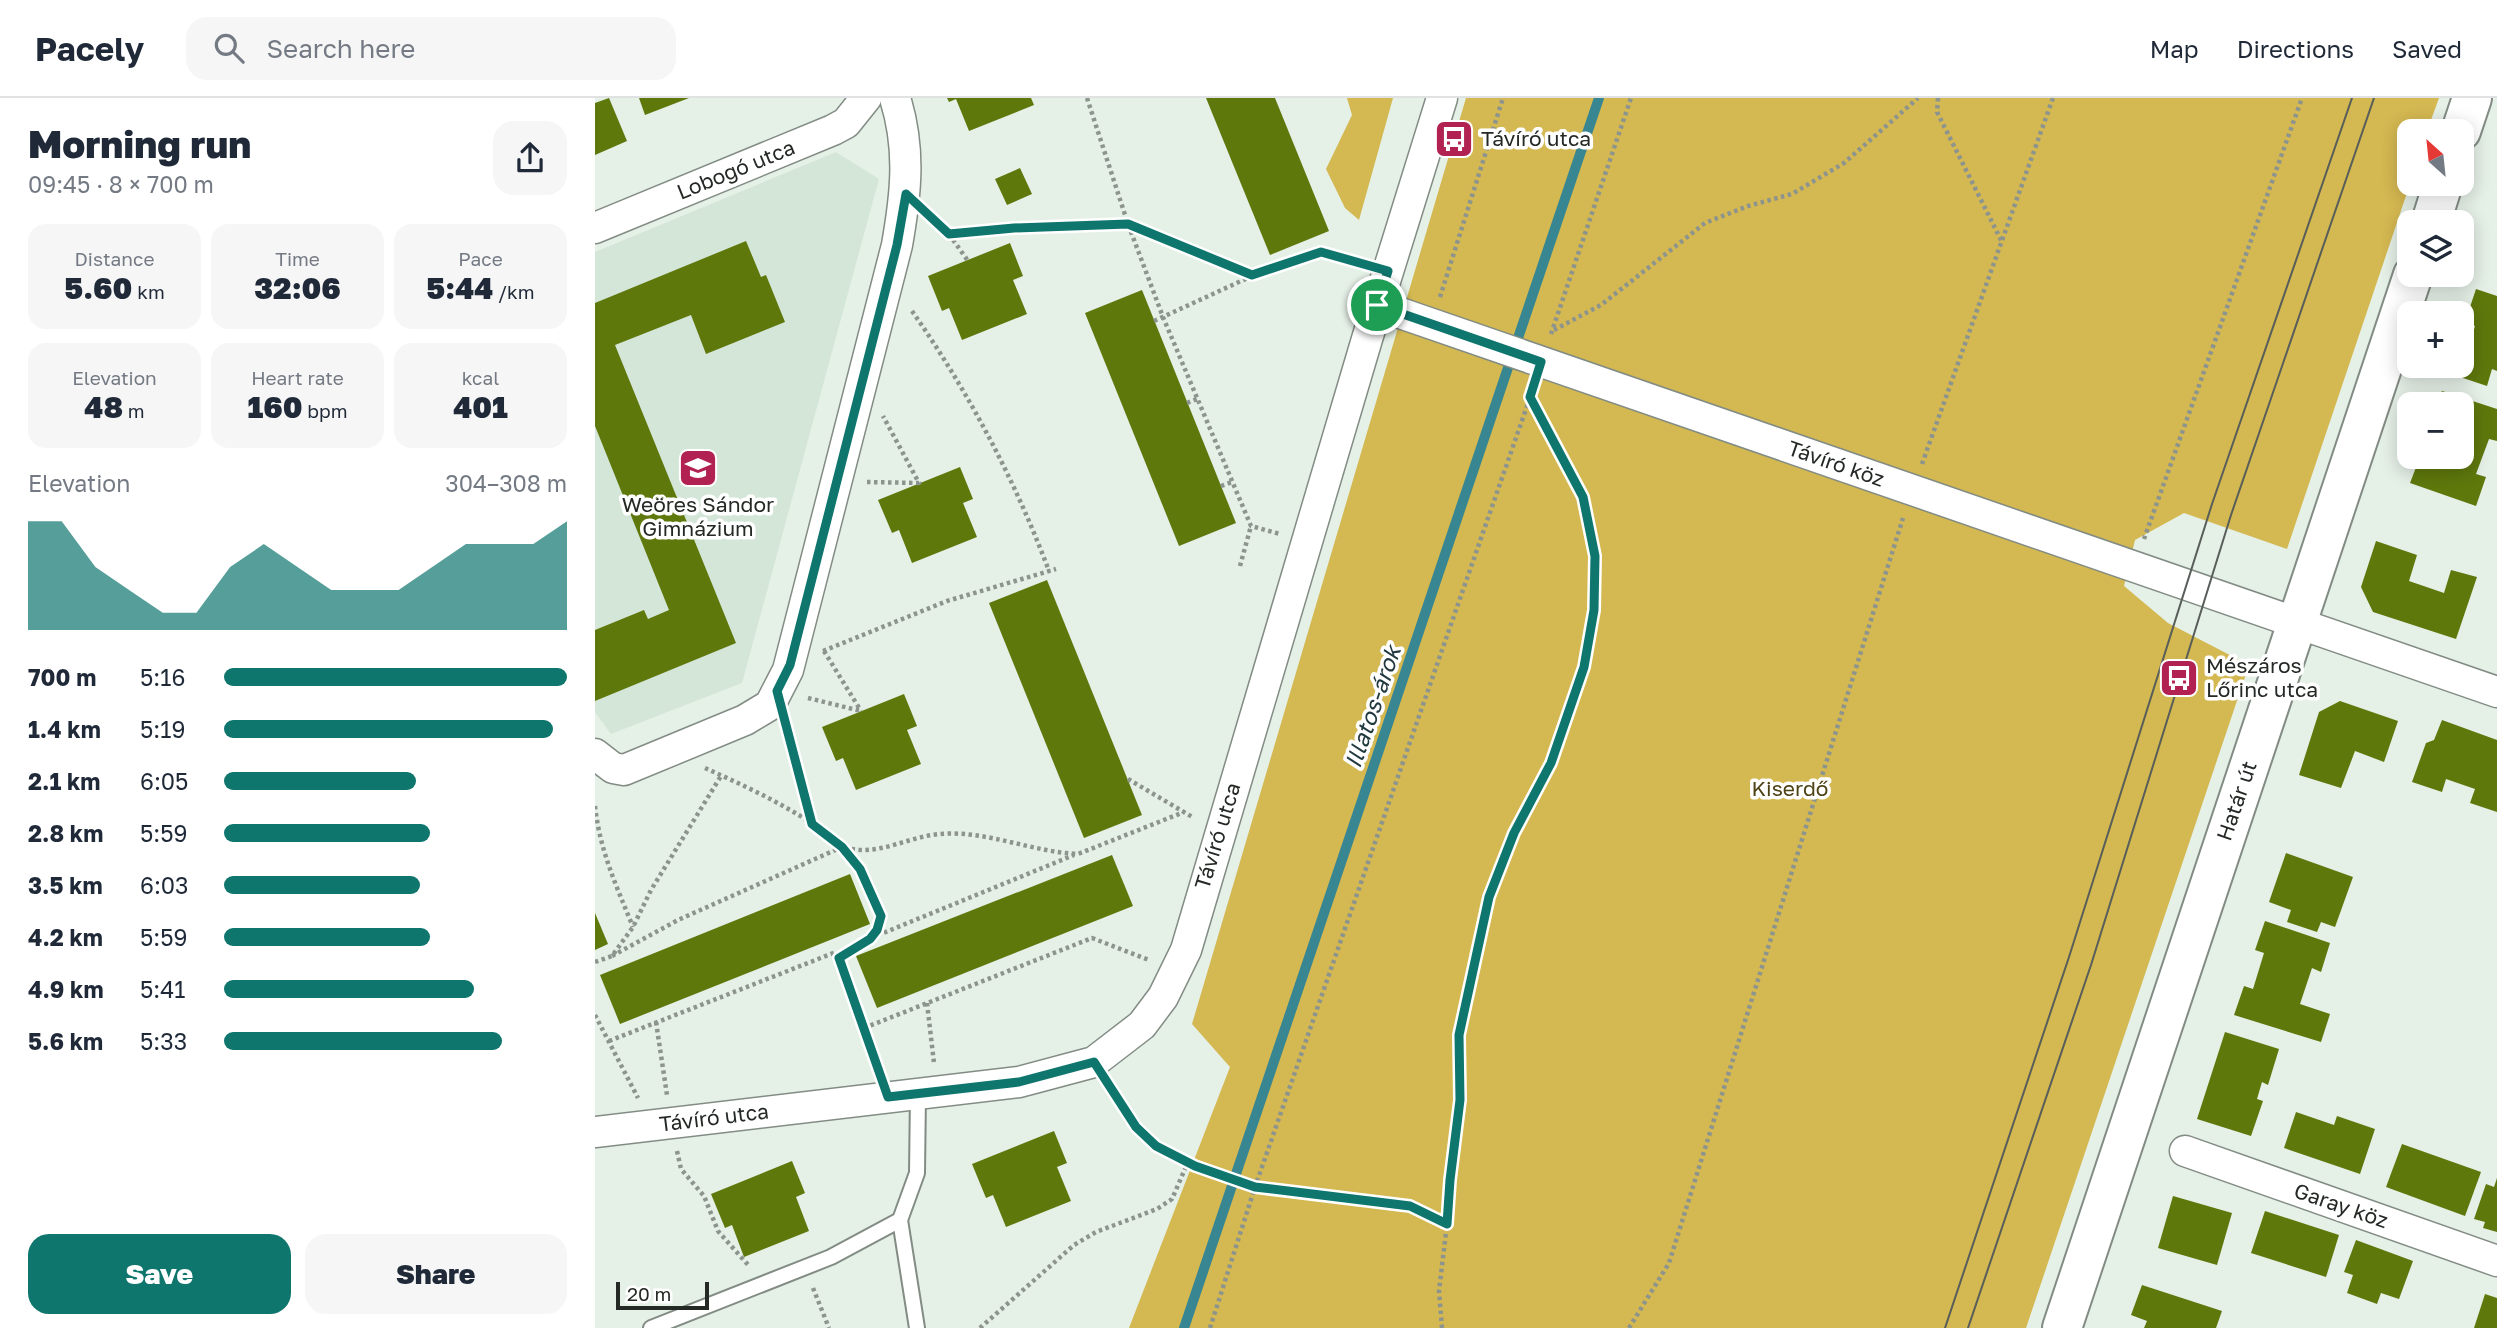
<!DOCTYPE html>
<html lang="en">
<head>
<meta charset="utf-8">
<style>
  body { margin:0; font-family:"Golos Text",sans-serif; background:#f6f6f7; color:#1f2937; height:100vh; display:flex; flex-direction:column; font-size:26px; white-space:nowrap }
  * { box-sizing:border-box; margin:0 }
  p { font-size:23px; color:#747a83 }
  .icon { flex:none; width:38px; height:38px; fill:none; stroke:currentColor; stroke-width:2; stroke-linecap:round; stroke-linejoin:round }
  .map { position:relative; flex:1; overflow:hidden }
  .panel { display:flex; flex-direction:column; background:#fff; width:595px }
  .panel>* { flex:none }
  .needle { width:46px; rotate:333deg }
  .fabs { position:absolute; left:1802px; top:21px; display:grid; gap:14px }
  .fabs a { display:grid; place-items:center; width:77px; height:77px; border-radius:14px; background:#fff; box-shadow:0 4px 18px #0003; font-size:35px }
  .scale { position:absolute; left:21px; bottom:18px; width:93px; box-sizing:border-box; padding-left:7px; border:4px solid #252925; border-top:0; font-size:19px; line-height:24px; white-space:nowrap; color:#252925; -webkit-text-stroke:5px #fff; paint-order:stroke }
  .pin { position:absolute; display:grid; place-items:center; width:60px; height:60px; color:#fff; margin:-30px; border:4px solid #fff; border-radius:50%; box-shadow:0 2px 7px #0007 }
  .round { display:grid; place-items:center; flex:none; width:74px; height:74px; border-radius:21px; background:#f6f6f7 }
  .summary { display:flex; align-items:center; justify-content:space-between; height:119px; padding:0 28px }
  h1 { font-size:38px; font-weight:800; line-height:52px }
  .stats { display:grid; grid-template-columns:repeat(3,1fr); gap:10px; height:119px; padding:7px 28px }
  .stats div { display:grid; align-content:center; border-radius:18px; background:#f6f6f7; text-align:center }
  .stats b { font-size:30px; font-weight:800 }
  .stats small { font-size:19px; font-weight:400 }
  .stats p { font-size:19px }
  .chart { height:196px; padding:14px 28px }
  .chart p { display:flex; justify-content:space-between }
  .chart svg { width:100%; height:126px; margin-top:7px; fill:#0f766e; opacity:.7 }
  .cta { display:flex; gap:14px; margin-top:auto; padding:14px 28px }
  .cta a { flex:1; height:80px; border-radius:21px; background:#0f766e; color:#fff; font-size:28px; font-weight:800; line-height:80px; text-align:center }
  .cta a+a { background:#f6f6f7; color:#1f2937 }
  ul { padding:0 28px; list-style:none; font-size:23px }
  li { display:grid; grid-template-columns:112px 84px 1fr; align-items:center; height:52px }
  li i { height:18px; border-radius:9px; background:#0f766e }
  header { display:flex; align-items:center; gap:42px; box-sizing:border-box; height:98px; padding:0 35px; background:#fff; border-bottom:2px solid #e0e1e3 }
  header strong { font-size:33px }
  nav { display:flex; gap:38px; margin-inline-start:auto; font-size:24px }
  .search { width:490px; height:63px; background:#f6f6f7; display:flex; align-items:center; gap:18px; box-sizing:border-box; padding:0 24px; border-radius:21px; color:#747a83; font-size:26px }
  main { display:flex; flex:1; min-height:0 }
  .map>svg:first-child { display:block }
  .built { fill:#d4e6d8 }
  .green { fill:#d4b851 }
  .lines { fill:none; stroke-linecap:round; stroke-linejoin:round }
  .stream { stroke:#378692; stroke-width:10 }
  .building { fill:#5f780c }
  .lane-casing { stroke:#828c84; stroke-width:18 }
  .street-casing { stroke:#828c84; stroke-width:33 }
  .secondary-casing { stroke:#828c84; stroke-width:42 }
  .path { stroke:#8d948e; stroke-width:4.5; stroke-dasharray:3.5 3.5; stroke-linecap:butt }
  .lane { stroke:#fff; stroke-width:14 }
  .street { stroke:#fff; stroke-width:30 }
  .secondary { stroke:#fff; stroke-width:38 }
  .tram { stroke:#585e59; stroke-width:2 }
  .route-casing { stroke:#fff; stroke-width:14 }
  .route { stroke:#0f766e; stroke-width:9 }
  .labels { text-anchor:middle; stroke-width:7; stroke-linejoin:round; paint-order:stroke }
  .poi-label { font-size:21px; fill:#252925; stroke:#fff; text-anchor:start }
  .street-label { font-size:21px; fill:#252925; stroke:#fff }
  .park-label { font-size:21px; fill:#4d4216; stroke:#fff }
  .water-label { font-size:23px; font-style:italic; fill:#223a3f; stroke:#fff }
</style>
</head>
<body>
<header>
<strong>Pacely</strong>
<div class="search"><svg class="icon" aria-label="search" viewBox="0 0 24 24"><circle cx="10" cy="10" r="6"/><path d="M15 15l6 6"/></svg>Search here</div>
<nav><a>Map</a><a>Directions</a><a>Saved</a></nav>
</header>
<main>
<section class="panel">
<div class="summary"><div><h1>Morning run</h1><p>09:45 · 8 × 700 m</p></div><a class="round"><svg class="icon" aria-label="share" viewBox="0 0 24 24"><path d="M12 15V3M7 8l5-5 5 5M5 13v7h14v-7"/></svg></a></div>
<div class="stats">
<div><p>Distance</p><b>5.60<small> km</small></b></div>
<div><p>Time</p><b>32:06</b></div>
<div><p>Pace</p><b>5:44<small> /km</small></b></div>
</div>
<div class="stats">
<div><p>Elevation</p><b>48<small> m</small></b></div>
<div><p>Heart rate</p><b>160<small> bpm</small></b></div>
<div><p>kcal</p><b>401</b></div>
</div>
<div class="chart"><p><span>Elevation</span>304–308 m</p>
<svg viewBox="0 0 160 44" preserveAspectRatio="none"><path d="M0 44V6L10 6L20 22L30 30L40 38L50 38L60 22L70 14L80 22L90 30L100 30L110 30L120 22L130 14L140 14L150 14L160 6V44z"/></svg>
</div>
<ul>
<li><b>700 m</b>5:16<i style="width:100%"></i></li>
<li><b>1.4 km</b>5:19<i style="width:96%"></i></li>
<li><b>2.1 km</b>6:05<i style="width:56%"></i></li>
<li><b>2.8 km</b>5:59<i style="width:60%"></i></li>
<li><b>3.5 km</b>6:03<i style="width:57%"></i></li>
<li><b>4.2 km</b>5:59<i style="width:60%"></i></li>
<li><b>4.9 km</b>5:41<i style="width:73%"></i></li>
<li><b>5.6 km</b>5:33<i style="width:81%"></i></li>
</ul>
<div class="cta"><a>Save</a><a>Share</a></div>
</section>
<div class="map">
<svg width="1902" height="1230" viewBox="0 0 1902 1230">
  <rect width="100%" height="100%" fill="#e5f0e7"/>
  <polygon class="built" points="241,54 284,81 147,585 16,636 0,614 0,154"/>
  <g class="green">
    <polygon points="752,0 798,0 764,122 750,110 731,71 757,17"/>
    <polygon points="871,0 1844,0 1832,33 1815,33 1815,86 1692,451 1589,415 1540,442 1529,488 1573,525 1654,567 1431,1230 534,1230 635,969 597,926"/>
  </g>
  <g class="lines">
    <polyline class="stream" points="589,1230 1004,0"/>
  </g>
  <g class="building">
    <polygon points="14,0 32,43 0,57 0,5"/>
    <polygon points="44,0 94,0 50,17"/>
    <polygon points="352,0 436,0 439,7 374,33 361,1 354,4"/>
    <polygon points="611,0 680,0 734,133 675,157"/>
    <polygon points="425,70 437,96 412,107 400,81"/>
    <polygon points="151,143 166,179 171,177 190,224 111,256 96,217 20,247 141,545 0,603 0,532 49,512 53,521 74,512 0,328 0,205"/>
    <polygon points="415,145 428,178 418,182 432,216 367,242 354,210 347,213 333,178"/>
    <polygon points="1881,191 1902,198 1902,273 1897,271 1892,288 1853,275 1855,268 1867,268 1867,243 1875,245 1880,228 1870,224"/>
    <polygon points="547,192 641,425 584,448 490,215"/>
    <polygon points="1847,293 1902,311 1902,343 1894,341 1881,376 1891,379 1881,408 1815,385 1825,359 1867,359 1867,306 1843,306"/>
    <polygon points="365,369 378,401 368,405 382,439 317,465 304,432 297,435 283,402"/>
    <polygon points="1781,443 1822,457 1814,483 1849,495 1856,472 1882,479 1861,541 1778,514 1766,489"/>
    <polygon points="452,482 547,717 489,740 394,505"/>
    <polygon points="309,596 322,628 312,632 326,666 261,692 248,660 241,663 227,629"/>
    <polygon points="1745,603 1803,623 1789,664 1760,653 1746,690 1704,677 1724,614"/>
    <polygon points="1847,622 1902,642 1902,714 1875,705 1880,691 1851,681 1847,694 1817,684 1831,645 1839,642"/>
    <polygon points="1691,755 1758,779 1740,829 1726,824 1722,834 1692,824 1696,812 1674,804"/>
    <polygon points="517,757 538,808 282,910 261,858"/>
    <polygon points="255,776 275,826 25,926 5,877"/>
    <polygon points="0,815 13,846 0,852"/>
    <polygon points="1670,823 1735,845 1726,874 1717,870 1705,906 1735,916 1726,944 1639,917 1649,888 1658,891 1669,855 1660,852"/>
    <polygon points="1630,934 1684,951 1673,987 1667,984 1662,1001 1668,1003 1656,1038 1602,1021"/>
    <polygon points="1701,1014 1739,1027 1742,1018 1780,1031 1765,1076 1689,1050"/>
    <polygon points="459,1033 472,1065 462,1069 476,1103 411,1129 398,1097 391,1100 377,1066"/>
    <polygon points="1807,1046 1886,1074 1870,1118 1791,1089"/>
    <polygon points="197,1063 210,1095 201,1099 214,1133 149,1159 137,1127 130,1130 116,1096"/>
    <polygon points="1902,1080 1902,1134 1888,1130 1890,1124 1879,1121 1891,1086 1899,1089"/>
    <polygon points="1578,1098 1637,1115 1622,1167 1563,1150"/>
    <polygon points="1670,1113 1744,1137 1731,1179 1656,1155"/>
    <polygon points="1761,1142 1818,1163 1804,1201 1786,1195 1782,1206 1752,1195 1758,1177 1749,1174"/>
    <polygon points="1547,1187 1627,1213 1621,1230 1549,1230 1552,1223 1536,1217"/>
    <polygon points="1890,1196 1902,1200 1902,1230 1879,1230"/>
  </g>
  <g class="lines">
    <g class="lane-casing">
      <g id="lane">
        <polyline points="305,1122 322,1230"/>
        <polyline points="56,1230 236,1159 305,1122 322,1075 323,996"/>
      </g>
    </g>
    <g class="street-casing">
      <g id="street">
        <polyline points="0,130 238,32 251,25 271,0"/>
        <polyline points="782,207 1902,594"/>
        <path d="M0,656L18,670L29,672L150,622L175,607L193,572L302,147C311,96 316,51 300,0"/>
        <polyline points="0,1034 424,984 499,964 547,927 568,899 591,852 772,241 847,0"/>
        <polyline points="1590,1053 1902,1163"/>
      </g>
    </g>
    <g class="secondary-casing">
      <g id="secondary">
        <polyline points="1866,33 1877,0"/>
        <polyline points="1836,124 1848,86"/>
        <polyline points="1467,1230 1818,177"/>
      </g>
    </g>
    <g class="path">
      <polyline points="492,0 533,126 657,178 726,154 766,165"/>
      <polyline points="1343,0 1342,14 1407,144"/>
      <polyline points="337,121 354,136 419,130 533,126 568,219 656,428 685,436"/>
      <polyline points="354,136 373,163"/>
      <polyline points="845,199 908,0"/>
      <path d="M317,213C373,293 420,382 454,473"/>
      <polyline points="559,223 657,178"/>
      <polyline points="959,232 1006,207 1110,125 1153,108 1197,96 1249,65 1323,0"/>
      <polyline points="956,236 1036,0"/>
      <polyline points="592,305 602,301"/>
      <polyline points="1327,366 1458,0"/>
      <polyline points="272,384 324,385 288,318"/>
      <polyline points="626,388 637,384"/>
      <polyline points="1549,441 1707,0"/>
      <polyline points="645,468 656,428"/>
      <polyline points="228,553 352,503 461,471"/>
      <polyline points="229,553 266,613"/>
      <polyline points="213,600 266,613"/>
      <polyline points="194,631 217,725"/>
      <path d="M110,670C141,684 172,698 202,716C215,723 239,745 250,749C280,760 314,738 345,736C391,732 437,754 483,756L589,714"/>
      <polyline points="533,681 599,720"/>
      <path d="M0,708C5,753 21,787 38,829"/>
      <polyline points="276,840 479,757"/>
      <polyline points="17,858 83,822 247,749 265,771 286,819 282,832 275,841 244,860"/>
      <polyline points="0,864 17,858 38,829 56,792 126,678"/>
      <polyline points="332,905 339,965"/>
      <polyline points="0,917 43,1000"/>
      <polyline points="61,924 72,997"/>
      <polyline points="269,930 497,840 554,862"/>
      <polyline points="14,943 241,854 283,972"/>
      <polyline points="515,988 541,1029 561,1048 600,1068 660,1089 815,1108 852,1126"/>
      <polyline points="82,1053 86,1071 109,1098 123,1133 154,1168"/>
      <polyline points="218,1190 234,1230"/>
      <polyline points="385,1230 479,1147 501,1134 562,1111 577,1101 593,1064"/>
      <polyline points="615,1230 660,1089 938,291"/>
      <polyline points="847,1230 844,1193 852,1126 855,1082 865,1002 864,937 894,799 919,735 956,665 989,569 999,512 1000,458 988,399 936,300"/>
      <polyline points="1034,1230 1074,1165 1308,420"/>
    </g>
    <use href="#lane" class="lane"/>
    <use href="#street" class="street"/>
    <use href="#secondary" class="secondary"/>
    <g class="tram">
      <polyline points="1350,1230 1474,859 1617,406 1757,0"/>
      <polyline points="1373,1230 1496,867 1636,417 1779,0"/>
    </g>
  </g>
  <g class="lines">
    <g class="route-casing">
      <polygon id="route" points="311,96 354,136 419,130 533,126 657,177 726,154 793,173 782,207 946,264 935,299 988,399 1000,458 999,512 989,569 956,665 919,735 894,799 864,937 865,1002 855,1082 852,1126 815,1108 660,1089 600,1068 561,1048 541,1029 499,964 424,984 293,999 244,860 275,841 282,832 286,818 265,771 247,749 217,726 182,593 195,567 302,147"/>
    </g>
    <use href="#route" class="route"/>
  </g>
  <defs>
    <g id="bus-square" transform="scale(2.0125)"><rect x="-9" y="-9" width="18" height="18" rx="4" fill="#b12152" stroke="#fff"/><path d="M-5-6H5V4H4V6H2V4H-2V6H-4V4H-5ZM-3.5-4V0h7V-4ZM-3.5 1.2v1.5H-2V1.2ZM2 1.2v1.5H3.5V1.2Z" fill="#fff"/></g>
    <g id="school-square" transform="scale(2.0125)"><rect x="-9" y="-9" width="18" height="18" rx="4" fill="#b12152" stroke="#fff"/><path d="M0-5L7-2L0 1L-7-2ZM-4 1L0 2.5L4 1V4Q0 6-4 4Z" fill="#fff"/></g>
  </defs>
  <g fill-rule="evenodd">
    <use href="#bus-square" x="859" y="41"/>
    <use href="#school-square" x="103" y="370"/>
    <use href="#bus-square" x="1584" y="580"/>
  </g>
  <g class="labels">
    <g class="poi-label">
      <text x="886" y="48">Távíró utca</text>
      <text x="103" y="414" text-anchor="middle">Weöres Sándor<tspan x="103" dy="24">Gimnázium</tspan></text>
      <text x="1611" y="575">Mészáros<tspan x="1611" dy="24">Lőrinc utca</tspan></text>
    </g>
    <g class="street-label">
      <text transform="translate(141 72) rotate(-22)" y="7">Lobogó utca</text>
      <text transform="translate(1241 366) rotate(19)" y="7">Távíró köz</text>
      <text transform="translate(1642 703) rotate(-71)" y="7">Határ út</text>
      <text transform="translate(623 738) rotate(-73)" y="7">Távíró utca</text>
      <text transform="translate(119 1020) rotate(-7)" y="7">Távíró utca</text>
      <text transform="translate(1746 1108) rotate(19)" y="7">Garay köz</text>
    </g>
    <g class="park-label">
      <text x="1195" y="698">Kiserdő</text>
    </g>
    <g class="water-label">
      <text transform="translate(778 609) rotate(-71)" y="8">Illatos-árok</text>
    </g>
  </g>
</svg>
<div class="fabs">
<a><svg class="needle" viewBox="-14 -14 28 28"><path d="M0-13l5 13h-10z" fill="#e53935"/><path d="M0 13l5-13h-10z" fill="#747a83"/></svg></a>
<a><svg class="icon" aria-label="layers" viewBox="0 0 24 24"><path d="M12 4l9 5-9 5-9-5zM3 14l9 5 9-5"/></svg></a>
<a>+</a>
<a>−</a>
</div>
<div class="scale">20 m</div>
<div class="pin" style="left:782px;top:207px;background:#1e9e55"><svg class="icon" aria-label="arrive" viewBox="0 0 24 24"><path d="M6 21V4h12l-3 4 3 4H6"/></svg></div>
</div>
</main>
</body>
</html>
